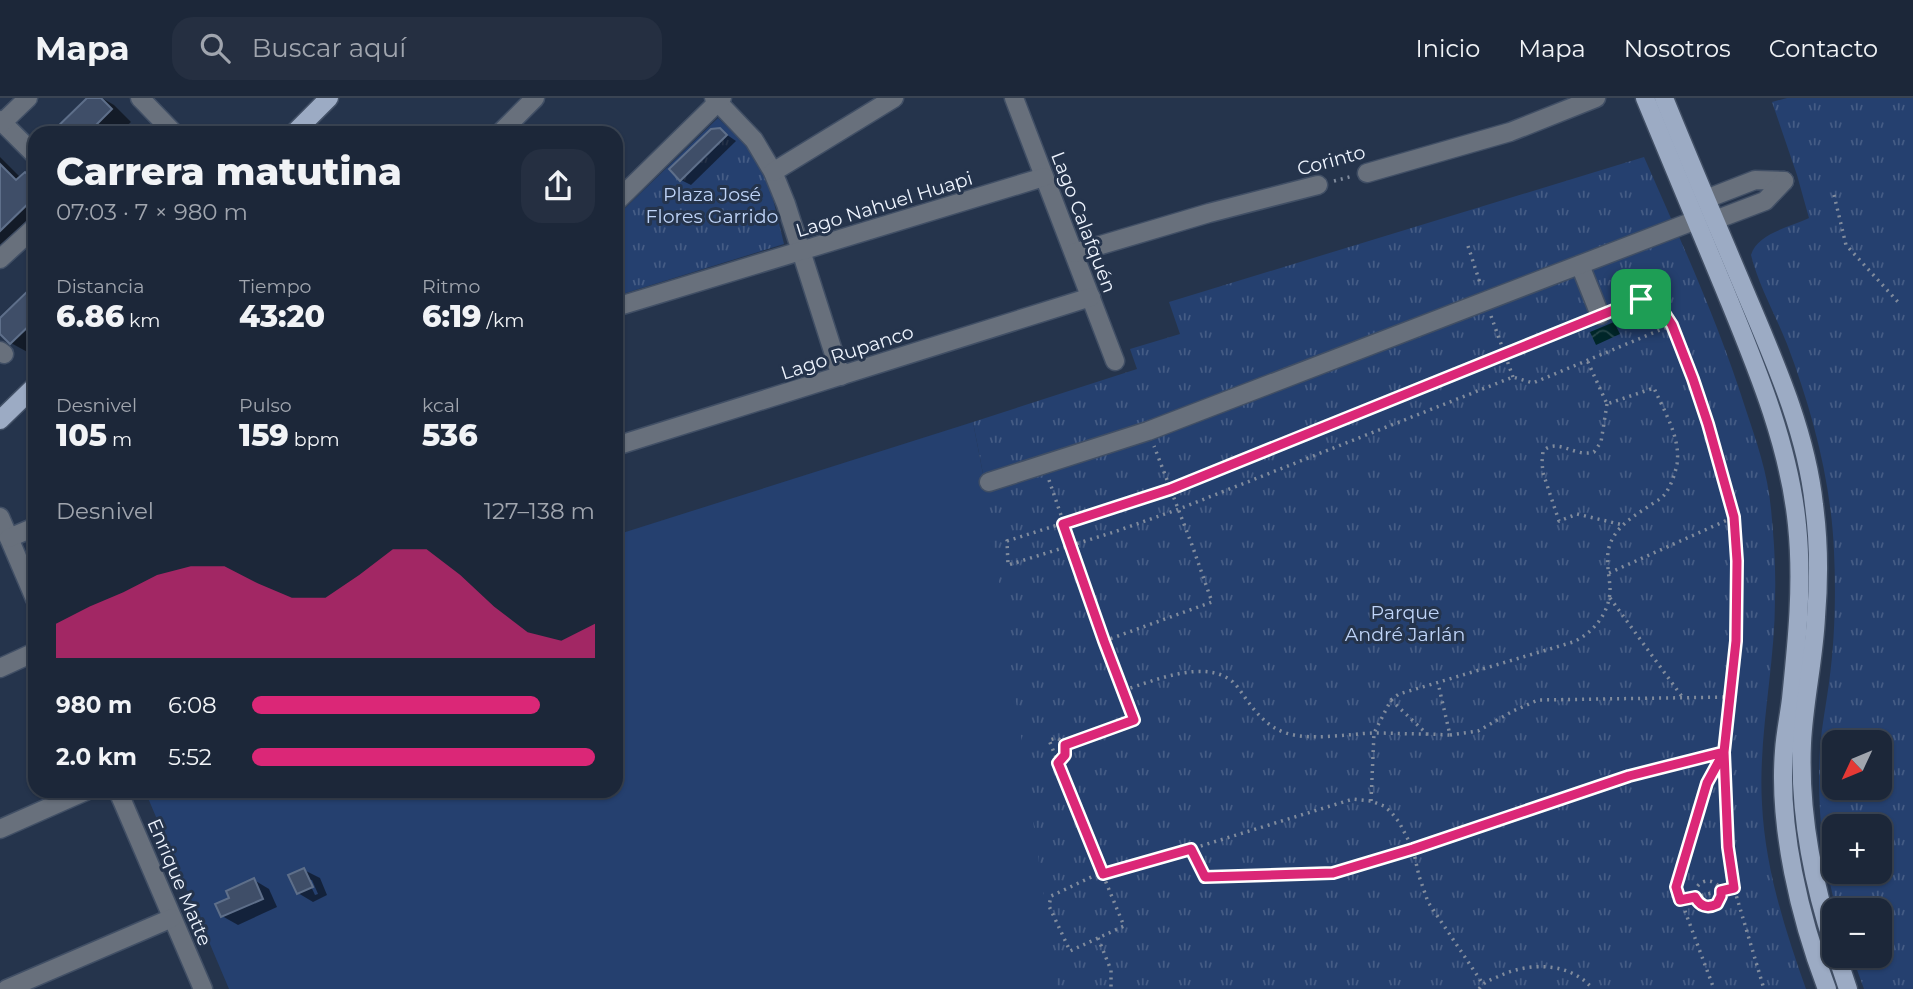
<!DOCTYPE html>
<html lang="es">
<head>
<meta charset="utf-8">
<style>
  body { margin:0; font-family:Montserrat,sans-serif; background:#252f41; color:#f1f3f6; height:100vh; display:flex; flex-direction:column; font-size:26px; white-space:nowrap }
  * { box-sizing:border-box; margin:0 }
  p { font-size:23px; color:#a0a5ae }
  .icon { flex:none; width:38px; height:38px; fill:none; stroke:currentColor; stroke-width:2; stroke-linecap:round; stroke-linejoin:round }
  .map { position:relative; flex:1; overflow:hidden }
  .side { position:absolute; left:28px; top:28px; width:595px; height:672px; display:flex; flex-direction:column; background:#1c2739; border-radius:21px; box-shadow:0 2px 5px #0004,0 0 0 2px #3a4453 }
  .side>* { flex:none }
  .needle { width:46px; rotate:226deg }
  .controls { position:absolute; left:1822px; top:632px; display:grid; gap:14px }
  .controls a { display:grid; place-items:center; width:70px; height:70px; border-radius:14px; background:#1c2739; box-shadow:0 2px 5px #0004,0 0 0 2px #3a4453; font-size:35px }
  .pin { position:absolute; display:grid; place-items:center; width:60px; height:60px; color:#fff; margin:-30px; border-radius:14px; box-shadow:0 4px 10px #0006 }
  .round { display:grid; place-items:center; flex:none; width:74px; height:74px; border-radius:21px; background:#252f41 }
  .summary { display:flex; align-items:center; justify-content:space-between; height:119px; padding:0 28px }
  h1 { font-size:38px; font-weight:800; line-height:52px }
  .metrics { display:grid; grid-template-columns:repeat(3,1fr); gap:10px; height:119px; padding:7px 28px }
  .metrics div { display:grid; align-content:center }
  .metrics b { font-size:30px; font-weight:800 }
  .metrics small { font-size:19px; font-weight:400 }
  .metrics p { font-size:19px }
  .chart { height:196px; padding:14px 28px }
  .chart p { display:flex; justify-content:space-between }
  .chart svg { width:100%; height:126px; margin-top:7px; fill:#db2777; opacity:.7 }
  ul { padding:0 28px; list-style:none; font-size:23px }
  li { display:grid; grid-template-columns:112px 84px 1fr; align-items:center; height:52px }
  li i { height:18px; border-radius:9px; background:#db2777 }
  header { display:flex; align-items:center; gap:42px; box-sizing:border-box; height:98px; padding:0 35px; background:#1c2739; border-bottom:2px solid #3a4453 }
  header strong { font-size:33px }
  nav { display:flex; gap:38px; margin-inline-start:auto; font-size:24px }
  .search { width:490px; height:63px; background:#252f41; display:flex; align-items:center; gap:18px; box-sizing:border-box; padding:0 24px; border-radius:21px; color:#a0a5ae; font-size:26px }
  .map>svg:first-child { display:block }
  .grass { fill:#25406f }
  .park { fill:url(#park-tufts); fill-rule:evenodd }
  .water { fill:url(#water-waves) }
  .shadow { fill:#0007; fill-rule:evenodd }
  .building { fill:#3f4e68; stroke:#5e6f8a; stroke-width:2 }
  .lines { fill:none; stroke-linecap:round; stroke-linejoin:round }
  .minor-casing { stroke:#414f65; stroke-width:21 }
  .major-casing { stroke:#414f65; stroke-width:21 }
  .path { stroke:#808b9d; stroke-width:3.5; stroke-dasharray:2 5; stroke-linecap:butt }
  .minor { stroke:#68707c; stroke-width:18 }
  .major { stroke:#9cabc4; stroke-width:18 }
  .route-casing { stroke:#fff; stroke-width:14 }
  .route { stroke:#db2777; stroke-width:9 }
  .labels { text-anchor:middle; stroke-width:6; stroke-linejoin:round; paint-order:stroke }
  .street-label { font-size:19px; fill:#eef4fe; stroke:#25344c }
  .park-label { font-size:19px; fill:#bfd4f8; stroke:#25344c }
</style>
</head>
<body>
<header>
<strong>Mapa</strong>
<div class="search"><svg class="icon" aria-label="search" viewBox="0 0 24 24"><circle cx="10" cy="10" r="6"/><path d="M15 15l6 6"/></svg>Buscar aquí</div>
<nav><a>Inicio</a><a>Mapa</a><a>Nosotros</a><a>Contacto</a></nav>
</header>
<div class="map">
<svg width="1913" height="891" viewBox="0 0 1913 891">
  <defs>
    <pattern id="park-tufts" width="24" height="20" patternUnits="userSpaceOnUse" patternTransform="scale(1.75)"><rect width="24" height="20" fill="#25406f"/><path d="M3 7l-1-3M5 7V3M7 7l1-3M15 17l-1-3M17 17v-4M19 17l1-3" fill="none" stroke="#455c85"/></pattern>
    <pattern id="water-waves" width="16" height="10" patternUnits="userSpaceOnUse" patternTransform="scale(1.75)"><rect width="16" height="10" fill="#002629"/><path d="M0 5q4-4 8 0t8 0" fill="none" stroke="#264649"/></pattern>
  </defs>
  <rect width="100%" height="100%" fill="#25344c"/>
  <polygon class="grass" points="973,324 985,386 1102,891 229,891 145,693 616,693 616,437"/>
  <g class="park">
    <path d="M1787,0H1913V891H1864L1852,858H1880V812H1837C1821,760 1817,702 1820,649C1822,627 1826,607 1829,585C1835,542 1836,496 1834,453C1831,382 1812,312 1787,246C1776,218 1758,186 1751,157C1757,135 1791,129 1809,120L1797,77L1772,4ZM1880,644V690H1834V644ZM1834,728H1880V774H1834Z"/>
    <polygon points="718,20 753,54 771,93 784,146 616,198 616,119"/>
    <path d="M1644,59C1680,141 1718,223 1745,309C1756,342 1768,376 1771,411C1774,441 1776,471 1775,501C1775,570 1758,637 1762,706C1765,770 1785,832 1806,891H1057L985,386L973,324L1137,271L1130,251L1180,236L1169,204Z"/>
  </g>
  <polygon class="water" points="1614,224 1620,236 1596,247 1590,234"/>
  <g class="shadow">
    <polygon points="89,0 102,0 114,7 131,24 119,35 53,35"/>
    <polygon points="720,32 736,43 691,87 681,82"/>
    <polygon points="0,59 21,80 25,76 35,82 35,130 0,164"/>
    <polygon points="35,189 35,253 31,256 11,245 0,234 0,223"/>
    <path d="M304,772L320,780L327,797L313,804L298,795ZM308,782H312L318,796L315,797Z"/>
    <polygon points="254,782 269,791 277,809 238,827 222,818 231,800"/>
  </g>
  <g class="building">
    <polygon points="87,0 101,0 112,11 97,26 106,35 51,35"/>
    <polygon points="720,30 727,37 680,83 669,71 711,31"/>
    <polygon points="0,66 16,82 25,74 35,84 35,99 0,133"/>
    <polygon points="35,186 35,222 10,246 0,236 0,220"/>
    <polygon points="304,770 313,789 297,796 288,777"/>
    <polygon points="254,780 263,801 221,819 215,806 229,800 226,793"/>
  </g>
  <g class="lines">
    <g class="minor-casing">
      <g id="minor">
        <polyline points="140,0 174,35"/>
        <polyline points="714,0 754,42 773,74 786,106 841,278"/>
        <polyline points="1014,0 1115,263"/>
        <polyline points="0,22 35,57"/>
        <polyline points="2,25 28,0"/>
        <polyline points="500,35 535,0"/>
        <polyline points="773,74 894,0"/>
        <polyline points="1367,75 1510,34 1596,0"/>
        <polyline points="1706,101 1755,82 1784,83"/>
        <polyline points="616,104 722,0"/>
        <polyline points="1715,122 1765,103 1784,83"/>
        <polyline points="1074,155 1209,115 1318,87"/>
        <polyline points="0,161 35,129"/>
        <polyline points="1580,167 1600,217"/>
        <polyline points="616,209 1044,79"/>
        <polyline points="0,253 4,256"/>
        <polyline points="616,348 1091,199"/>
        <polyline points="989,384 1148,333 1696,122"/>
        <polyline points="0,419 35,501"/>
        <polyline points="9,440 35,429"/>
        <polyline points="0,570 35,554"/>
        <polyline points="118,693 203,891"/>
        <polyline points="0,731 86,693"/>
        <polyline points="7,891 172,820"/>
      </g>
    </g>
    <g class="major-casing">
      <g id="major">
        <path d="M1645,0C1671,63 1698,127 1724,190C1755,266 1789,345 1797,427C1803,485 1797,543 1791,601C1789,618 1785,636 1784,653C1778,729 1800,821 1827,891"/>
        <path d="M1664,0C1690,64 1717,127 1744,191C1773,260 1806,332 1814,407C1819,444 1819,482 1816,519C1814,561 1804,603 1802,645C1799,713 1813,785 1834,849"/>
        <polyline points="294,35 329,0"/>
        <polyline points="0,322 35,288"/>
        <polyline points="1837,858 1848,891"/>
      </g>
    </g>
    <g class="path">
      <polyline points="1334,83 1353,78"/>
      <polyline points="1834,97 1846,147 1899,205"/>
      <polyline points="1468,148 1481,188"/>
      <polyline points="1614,212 1641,201 1653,203 1661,210 1672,227 1708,325 1734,419 1737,492 1736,543 1724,654 1708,685 1676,789 1714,891"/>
      <polyline points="1491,218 1513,279"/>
      <polyline points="1584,223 1171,391 1007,443 1008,467 1114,434 1179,411 1513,279 1533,285 1672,227"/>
      <path d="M1607,306L1601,344L1594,354C1575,360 1558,339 1543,353L1542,364L1543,375L1559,423L1577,416L1623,427"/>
      <polyline points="1049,382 1104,543 1134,622 1065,647"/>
      <polyline points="1609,475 1734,419"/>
      <polyline points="1610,500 1683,600"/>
      <polyline points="1104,543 1212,504 1192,447 1154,348"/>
      <path d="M1124,592C1154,583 1205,560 1233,584C1238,589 1242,595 1246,601C1257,616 1268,629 1286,635C1311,643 1347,636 1373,635C1391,635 1409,636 1427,636"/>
      <polyline points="1391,602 1427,636 1450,637 1438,585"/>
      <polyline points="1450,637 1478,633 1513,613 1538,602 1730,599"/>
      <path d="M1058,665C1068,658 1069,646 1057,640L1049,642L1102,774"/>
      <path d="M1371,703L1374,635L1391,602L1399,596L1573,544C1594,535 1611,513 1610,489C1609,475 1605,460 1610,446C1618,426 1636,417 1652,406C1657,403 1662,400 1665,396C1671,388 1675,376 1677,366C1681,340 1664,313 1654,290L1607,306L1587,262"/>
      <polyline points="1191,751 1205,779 1333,775 1413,751 1629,678 1724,654 1728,749 1734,790 1764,891"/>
      <polyline points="1103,777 1124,828 1070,853 1049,808 1051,798 1102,774 1103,777 1191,751 1353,701 1371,703 1384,708 1391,714 1399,724 1413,751 1419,778 1428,804 1483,886"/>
      <circle cx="1708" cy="796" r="13"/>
      <polyline points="1681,802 1734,790"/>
      <polyline points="1098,840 1111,872 1111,891"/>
      <path d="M1479,891C1484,884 1490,882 1497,879C1528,864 1569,863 1593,891"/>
    </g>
    <use href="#minor" class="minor"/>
    <use href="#major" class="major"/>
  </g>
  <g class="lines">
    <g class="route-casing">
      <path id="route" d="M1641,201L1171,391L1063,426L1104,543L1134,622L1065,647V657L1058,665L1103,776L1191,751L1205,779L1333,775L1413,751L1629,678L1724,654L1728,749L1734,790L1721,793V798L1717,806C1707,811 1700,808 1695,799L1680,802L1676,789L1707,685L1724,654L1736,543L1737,463L1734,419L1708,326L1693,281L1672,227L1661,210L1653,203L1641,201"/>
    </g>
    <use href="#route" class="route"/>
  </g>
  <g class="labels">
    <g class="street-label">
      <text transform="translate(1331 62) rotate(-15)" y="7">Corinto</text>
      <text transform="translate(884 106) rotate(-17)" y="7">Lago Nahuel Huapi</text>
      <text transform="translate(1084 124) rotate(69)" y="7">Lago Calafquén</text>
      <text transform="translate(847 254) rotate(-18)" y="7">Lago Rupanco</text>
      <text transform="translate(180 784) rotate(67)" y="7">Enrique Matte</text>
    </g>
    <g class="park-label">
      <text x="712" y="103">Plaza José<tspan x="712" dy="22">Flores Garrido</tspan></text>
      <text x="1405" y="521">Parque<tspan x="1405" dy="22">André Jarlán</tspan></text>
    </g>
  </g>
</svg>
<div class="controls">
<a><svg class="needle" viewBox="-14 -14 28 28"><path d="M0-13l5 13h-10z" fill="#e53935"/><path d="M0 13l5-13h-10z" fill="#a0a5ae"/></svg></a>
<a>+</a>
<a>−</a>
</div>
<div class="pin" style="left:1641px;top:201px;background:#1e9e55"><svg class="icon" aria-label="arrive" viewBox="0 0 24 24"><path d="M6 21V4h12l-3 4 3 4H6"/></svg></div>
<section class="side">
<div class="summary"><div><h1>Carrera matutina</h1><p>07:03 · 7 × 980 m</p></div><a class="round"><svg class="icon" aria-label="share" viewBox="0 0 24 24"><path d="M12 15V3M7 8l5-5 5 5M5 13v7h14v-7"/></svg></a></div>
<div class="metrics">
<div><p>Distancia</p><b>6.86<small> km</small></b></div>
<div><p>Tiempo</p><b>43:20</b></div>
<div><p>Ritmo</p><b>6:19<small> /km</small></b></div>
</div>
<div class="metrics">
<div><p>Desnivel</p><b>105<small> m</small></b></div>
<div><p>Pulso</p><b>159<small> bpm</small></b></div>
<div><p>kcal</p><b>536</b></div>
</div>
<div class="chart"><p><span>Desnivel</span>127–138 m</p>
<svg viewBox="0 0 160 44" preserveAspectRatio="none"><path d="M0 44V32L10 26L20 21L30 15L40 12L50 12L60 18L70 23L80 23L90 15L100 6L110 6L120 15L130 26L140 35L150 38L160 32V44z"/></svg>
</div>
<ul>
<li><b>980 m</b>6:08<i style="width:84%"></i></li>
<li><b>2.0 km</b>5:52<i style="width:100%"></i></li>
</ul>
</section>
</div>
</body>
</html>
